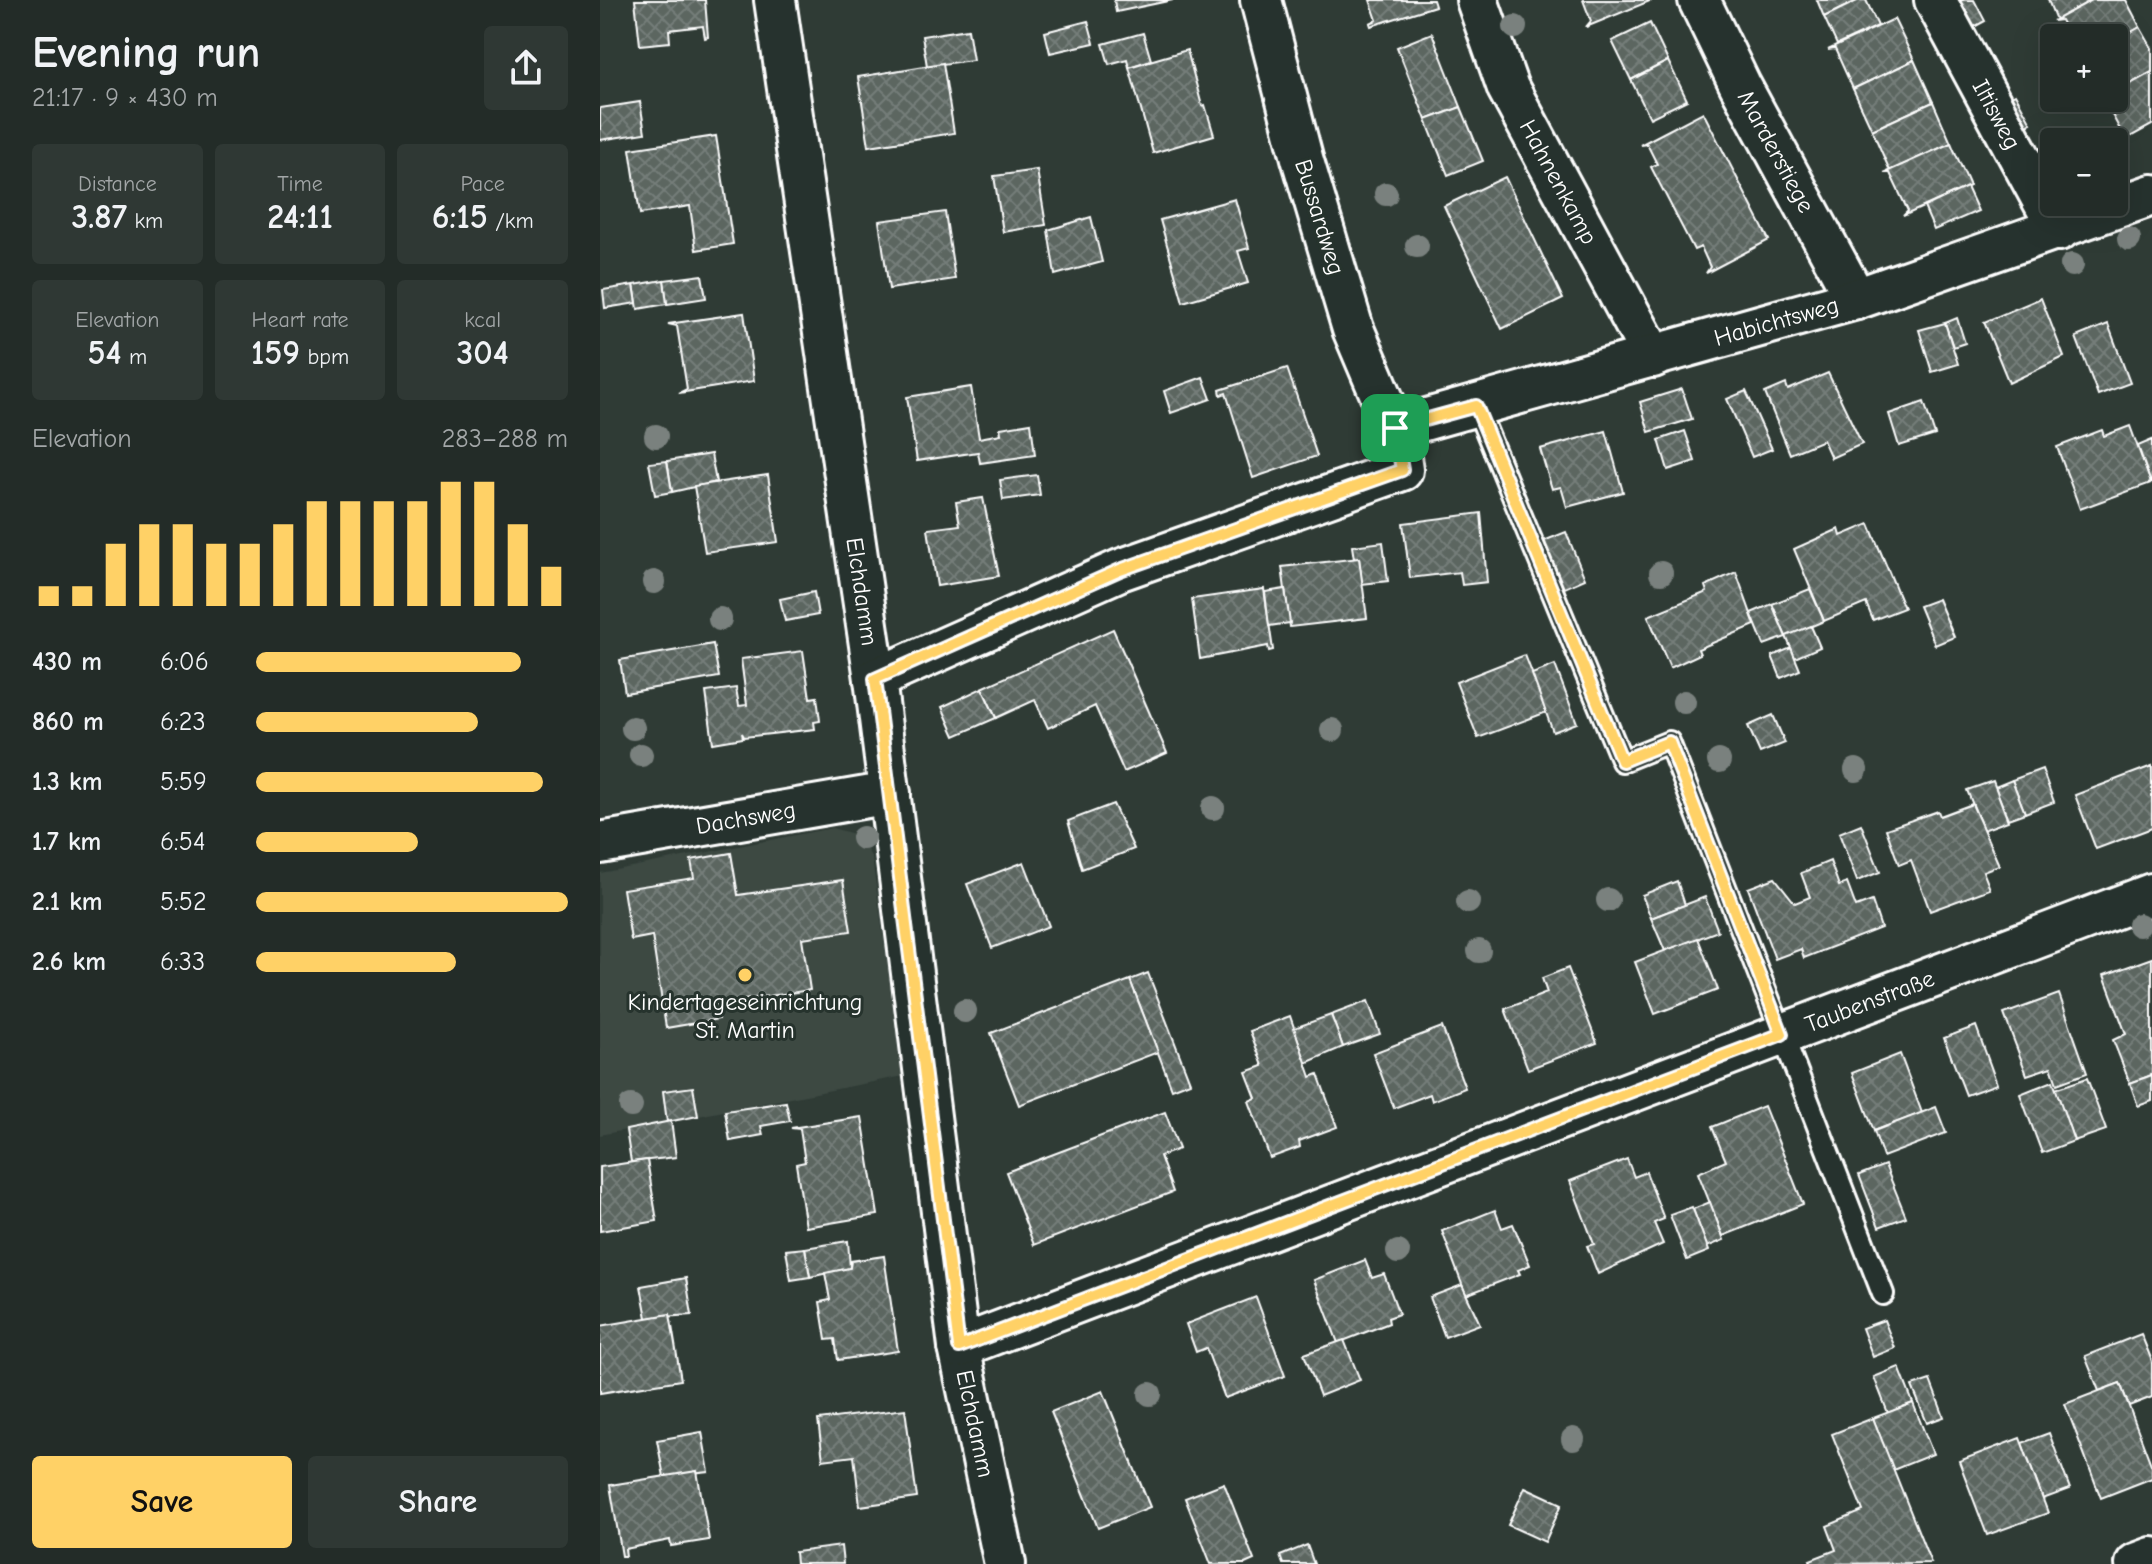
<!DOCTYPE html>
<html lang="en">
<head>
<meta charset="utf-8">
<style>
  body { margin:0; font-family:"Comic Neue",sans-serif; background:#2f3834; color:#f1f3f6; height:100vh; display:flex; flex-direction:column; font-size:30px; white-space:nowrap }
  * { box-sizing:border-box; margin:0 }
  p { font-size:26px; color:#a3a7a8 }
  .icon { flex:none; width:44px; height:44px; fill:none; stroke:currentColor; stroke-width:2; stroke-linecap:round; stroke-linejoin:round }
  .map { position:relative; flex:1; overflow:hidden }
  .side { display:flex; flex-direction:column; background:#232c28; width:600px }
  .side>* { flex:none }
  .controls { position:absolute; left:1440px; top:24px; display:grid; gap:16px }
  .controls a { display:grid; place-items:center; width:88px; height:88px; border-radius:8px; background:#232c28; box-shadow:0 8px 32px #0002,0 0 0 2px #404845; font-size:40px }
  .pin { position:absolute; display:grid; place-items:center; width:68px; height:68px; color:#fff; margin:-34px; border-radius:16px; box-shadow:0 4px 12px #0006 }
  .round { display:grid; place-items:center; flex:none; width:84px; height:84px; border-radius:8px; background:#2f3834 }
  .summary { display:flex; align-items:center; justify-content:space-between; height:136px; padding:0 32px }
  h1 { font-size:44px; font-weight:600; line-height:60px }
  .figures { display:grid; grid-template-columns:repeat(3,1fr); gap:12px; height:136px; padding:8px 32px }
  .figures div { display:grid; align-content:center; border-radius:8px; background:#2f3834; text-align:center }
  .figures b { font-size:34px; font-weight:600 }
  .figures small { font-size:22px; font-weight:400 }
  .figures p { font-size:22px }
  .chart { height:224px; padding:16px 32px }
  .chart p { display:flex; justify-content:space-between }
  .chart svg { width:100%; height:144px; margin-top:8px; stroke:#ffd166; stroke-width:6 }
  .button { display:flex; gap:16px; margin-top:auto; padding:16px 32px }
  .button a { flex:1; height:92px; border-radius:8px; background:#ffd166; color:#111; font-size:32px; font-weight:600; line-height:92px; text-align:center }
  .button a+a { background:#2f3834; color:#f1f3f6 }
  ul { padding:0 32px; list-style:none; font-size:26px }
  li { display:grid; grid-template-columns:128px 96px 1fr; align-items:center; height:60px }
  li i { height:20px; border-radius:10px; background:#ffd166 }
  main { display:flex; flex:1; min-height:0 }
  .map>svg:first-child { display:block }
  .built { fill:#3c4842 }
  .building { fill:url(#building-cross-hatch); stroke:#fff; stroke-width:2 }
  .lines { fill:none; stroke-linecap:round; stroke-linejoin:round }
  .service-casing { stroke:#fff; stroke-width:26 }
  .minor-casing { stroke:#fff; stroke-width:46 }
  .service { stroke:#26332d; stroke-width:20 }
  .minor { stroke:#26332d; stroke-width:40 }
  .tree { fill:#7a817e }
  .route-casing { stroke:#fff; stroke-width:16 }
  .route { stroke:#ffd166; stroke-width:10 }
  .poi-dot { fill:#ffd166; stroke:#26332d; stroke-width:3 }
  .labels { text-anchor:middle; stroke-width:6; stroke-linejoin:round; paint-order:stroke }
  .street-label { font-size:24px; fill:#fff; stroke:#26332d }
  .poi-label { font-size:24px; fill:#fff; stroke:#26332d }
</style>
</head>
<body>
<main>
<section class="side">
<div class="summary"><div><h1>Evening run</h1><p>21:17 · 9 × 430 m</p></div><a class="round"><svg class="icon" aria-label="share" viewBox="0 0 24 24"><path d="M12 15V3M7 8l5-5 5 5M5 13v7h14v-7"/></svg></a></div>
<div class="figures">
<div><p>Distance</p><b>3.87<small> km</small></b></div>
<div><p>Time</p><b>24:11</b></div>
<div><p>Pace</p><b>6:15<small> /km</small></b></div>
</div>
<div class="figures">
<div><p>Elevation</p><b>54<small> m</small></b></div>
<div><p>Heart rate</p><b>159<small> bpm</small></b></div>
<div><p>kcal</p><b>304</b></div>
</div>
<div class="chart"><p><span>Elevation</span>283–288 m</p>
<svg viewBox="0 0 160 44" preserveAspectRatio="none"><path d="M5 44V38M15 44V38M25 44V25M35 44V19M45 44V19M55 44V25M65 44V25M75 44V19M85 44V12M95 44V12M105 44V12M115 44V12M125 44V6M135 44V6M145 44V19M155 44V32"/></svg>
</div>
<ul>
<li><b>430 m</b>6:06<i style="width:85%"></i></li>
<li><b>860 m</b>6:23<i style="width:71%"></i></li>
<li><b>1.3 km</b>5:59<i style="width:92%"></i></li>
<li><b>1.7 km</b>6:54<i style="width:52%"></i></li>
<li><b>2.1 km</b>5:52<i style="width:100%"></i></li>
<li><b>2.6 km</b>6:33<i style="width:64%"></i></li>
</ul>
<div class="button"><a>Save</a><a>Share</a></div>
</section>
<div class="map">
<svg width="1552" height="1564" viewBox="0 0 1552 1564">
  <defs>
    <pattern id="building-cross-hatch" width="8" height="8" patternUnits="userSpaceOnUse" patternTransform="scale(2)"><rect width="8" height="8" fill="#5b6661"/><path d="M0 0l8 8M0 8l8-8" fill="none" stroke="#747d79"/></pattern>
  </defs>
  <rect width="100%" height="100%" fill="#2f3b35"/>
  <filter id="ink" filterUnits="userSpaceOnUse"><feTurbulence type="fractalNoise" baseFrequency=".0125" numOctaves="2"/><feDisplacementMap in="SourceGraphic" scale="16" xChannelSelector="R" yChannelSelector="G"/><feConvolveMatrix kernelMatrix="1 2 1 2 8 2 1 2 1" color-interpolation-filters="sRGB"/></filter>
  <g filter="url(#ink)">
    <polygon class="built" points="232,828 258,835 272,858 304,1076 0,1135 0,873"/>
    <g class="building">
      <polygon points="35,0 105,0 108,37 105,38 103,26 69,30 70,42 40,45"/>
      <polygon points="514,0 573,0 516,12"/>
      <polygon points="770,0 833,0 835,6 771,26 770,23 777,20"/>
      <polygon points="983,0 1049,0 1050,1 986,27 991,21"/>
      <polygon points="1217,0 1259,0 1224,17"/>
      <polygon points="1259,0 1266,0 1278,26 1237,45 1224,17"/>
      <polygon points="1348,0 1374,0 1385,21 1365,32"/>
      <polygon points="1448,0 1492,0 1456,20"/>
      <polygon points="1492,0 1526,0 1540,27 1514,42 1514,38 1470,38 1461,20 1453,21"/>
      <polygon points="1294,19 1314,60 1253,89 1235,49 1228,50"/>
      <polygon points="488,21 494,43 450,53 445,32"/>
      <polygon points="1050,23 1068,61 1031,80 1012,41"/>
      <polygon points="1540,27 1552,48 1552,72 1514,93 1514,42"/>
      <polygon points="368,29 373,60 327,66 322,36"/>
      <polygon points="543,33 551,60 529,67 527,59 509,64 503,44"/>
      <polygon points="832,33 861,107 826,120 797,47"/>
      <polygon points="587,50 602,106 605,105 614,135 553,153 529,67"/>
      <polygon points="1314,60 1333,102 1272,130 1253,89"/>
      <polygon points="1068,61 1087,100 1050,118 1031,80"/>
      <polygon points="343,63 354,133 269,146 258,77"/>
      <polygon points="1552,72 1552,125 1519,143 1524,137 1504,100 1497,102 1504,98 1514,98 1514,93"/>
      <polygon points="1415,94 1431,123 1417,130 1401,102"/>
      <polygon points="40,102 45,133 0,140 0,108"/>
      <polygon points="1333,102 1351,143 1290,171 1272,130"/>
      <polygon points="861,107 883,161 848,175 826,120"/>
      <polygon points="1103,112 1169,240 1106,273 1110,267 1101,247 1094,250 1051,167 1057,164 1047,144 1040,145"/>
      <polygon points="116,136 133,244 96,250 90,206 40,214 30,149"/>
      <polygon points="1351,143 1370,186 1303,216 1308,211 1290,173 1284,173"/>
      <polygon points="437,170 446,225 403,232 394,176"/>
      <polygon points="905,177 963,299 902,329 844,206"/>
      <polygon points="1367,187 1378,211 1334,230 1324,207"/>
      <polygon points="635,199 649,248 638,251 648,283 583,302 560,220"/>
      <polygon points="345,212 355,279 289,289 279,221"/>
      <polygon points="491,217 502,262 455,275 448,230"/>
      <polygon points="102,275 106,298 67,304 64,280"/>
      <polygon points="64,280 67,304 38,309 34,285"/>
      <polygon points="34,285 37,303 5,308 3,290"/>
      <polygon points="1441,298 1464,357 1409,383 1384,322"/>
      <polygon points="144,313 154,381 79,393 87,389 77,326 68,324"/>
      <polygon points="1357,318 1365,343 1353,347 1345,323"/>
      <polygon points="1345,323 1358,364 1332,372 1319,330"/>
      <polygon points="1508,324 1530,383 1498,395 1476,337"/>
      <polygon points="687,368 717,456 653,478 626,393 621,395 620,390"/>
      <polygon points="1228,373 1262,444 1231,458 1223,440 1190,454 1165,393 1186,384 1188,390"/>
      <polygon points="603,377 611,399 571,413 564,391"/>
      <polygon points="371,387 379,438 401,434 400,428 431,423 435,455 380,463 378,452 317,461 307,397"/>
      <polygon points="1082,389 1092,419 1049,432 1040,402"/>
      <polygon points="1146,391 1172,449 1152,457 1127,399"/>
      <polygon points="1324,402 1335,435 1299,446 1289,414"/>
      <polygon points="1530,426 1551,483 1480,509 1457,447 1502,430 1504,436"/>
      <polygon points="1006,431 1023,492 967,507 961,487 952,489 940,449"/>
      <polygon points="1085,431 1095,461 1068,470 1059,440"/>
      <polygon points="1552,440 1552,483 1551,483 1538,446"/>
      <polygon points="111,454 116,482 72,492 67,461"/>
      <polygon points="67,461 72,492 55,495 49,463"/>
      <polygon points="168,475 178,542 105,552 94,486"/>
      <polygon points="437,475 440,495 403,500 400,480"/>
      <polygon points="383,498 399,576 337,586 328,529 360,525 356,502"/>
      <polygon points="881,513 887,582 862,585 860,572 810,578 803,523"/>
      <polygon points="1269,524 1304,608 1273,620 1266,603 1224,621 1194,549 1239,529 1241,536"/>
      <polygon points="966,532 985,579 960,590 941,542"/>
      <polygon points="783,542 788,581 762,584 759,558 754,559 752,546"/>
      <polygon points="759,558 767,618 690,627 682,567"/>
      <polygon points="1136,572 1155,625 1098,649 1100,654 1070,668 1048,616 1107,592 1105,586"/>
      <polygon points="664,589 673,650 669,651 668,646 600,659 592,599"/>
      <polygon points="685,589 690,623 669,626 665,592"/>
      <polygon points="1210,589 1224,621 1186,637 1172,604"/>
      <polygon points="214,592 218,615 185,621 180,599"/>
      <polygon points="1338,599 1354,637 1335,645 1319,606"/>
      <polygon points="1172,604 1186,637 1164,645 1151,613"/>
      <polygon points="1211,626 1220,647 1195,658 1186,636"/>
      <polygon points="513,629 567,753 524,772 495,706 448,728 435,700 396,718 382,688"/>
      <polygon points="113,644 119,677 25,693 20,660"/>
      <polygon points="1191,648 1200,670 1181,678 1172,656"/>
      <polygon points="203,651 210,698 217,697 220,721 214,722 215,729 144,737 142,733 143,738 113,743 106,692 136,688 139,706 147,705 141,659"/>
      <polygon points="925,655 947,712 878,738 856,682"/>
      <polygon points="955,665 977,723 953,732 932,674"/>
      <polygon points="382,688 396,718 355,736 342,707"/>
      <polygon points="1173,715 1185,743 1160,753 1148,726"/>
      <polygon points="1552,766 1552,828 1496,849 1475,795"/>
      <polygon points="1442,769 1454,802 1425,813 1412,780"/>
      <polygon points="1412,780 1425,813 1408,819 1395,787"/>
      <polygon points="1393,781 1408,821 1383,830 1367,790"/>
      <polygon points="513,804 534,849 482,869 468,821"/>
      <polygon points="1372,804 1399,865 1383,871 1390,889 1330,911 1311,860 1299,865 1286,829 1338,811 1340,816"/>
      <polygon points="1261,824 1280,872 1257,881 1239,833"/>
      <polygon points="131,853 138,895 243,880 251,931 202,938 210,990 117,1004 119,1019 66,1028 52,936 31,940 23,889 94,878 91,860"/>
      <polygon points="1230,861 1239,886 1247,883 1256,907 1272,901 1281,928 1204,958 1201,949 1175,959 1148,888 1175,878 1195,903 1210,897 1201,873"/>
      <polygon points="424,862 449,926 392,948 367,884"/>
      <polygon points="1077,881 1085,905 1051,918 1042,895"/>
      <polygon points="1105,897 1118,931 1065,951 1051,918"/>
      <polygon points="1098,938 1118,990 1055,1014 1035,962"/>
      <polygon points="1552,958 1552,1075 1530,1083 1513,1040 1526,1034 1504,975"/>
      <polygon points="968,968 997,1043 928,1069 905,1009 947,993 942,978"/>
      <polygon points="548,973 590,1082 572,1089 530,980"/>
      <polygon points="530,980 558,1052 419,1105 391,1033"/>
      <polygon points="1459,994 1487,1073 1457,1084 1451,1067 1427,1075 1404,1014"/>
      <polygon points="768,1001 780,1034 743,1047 731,1015"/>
      <polygon points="731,1015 743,1047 706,1063 694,1028"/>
      <polygon points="690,1016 711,1077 718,1074 737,1127 699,1141 700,1147 670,1158 649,1101 656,1098 646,1072 663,1066 650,1031"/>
      <polygon points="1376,1026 1397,1084 1366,1095 1344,1038"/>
      <polygon points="842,1027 865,1088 832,1101 830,1094 794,1108 773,1053"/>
      <polygon points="1300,1054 1322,1113 1274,1131 1252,1073"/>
      <polygon points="1552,1075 1552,1101 1538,1106 1530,1083"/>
      <polygon points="1487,1078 1506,1130 1474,1141 1455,1089"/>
      <polygon points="1453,1081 1474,1141 1442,1153 1420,1094"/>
      <polygon points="93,1087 98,1116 67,1122 63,1091"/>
      <polygon points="186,1102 190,1121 161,1126 163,1135 130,1141 125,1111"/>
      <polygon points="1164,1106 1203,1204 1123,1236 1098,1173 1126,1161 1112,1127"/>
      <polygon points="1336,1107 1346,1133 1283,1157 1274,1131"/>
      <polygon points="565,1112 579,1149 560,1156 573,1192 434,1245 406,1172"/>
      <polygon points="262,1117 278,1215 206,1227 196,1164 205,1162 200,1129 191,1128"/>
      <polygon points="71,1121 76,1157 31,1162 26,1130"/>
      <polygon points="1027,1159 1034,1177 1046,1172 1064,1219 1054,1223 1063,1244 998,1274 987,1246 994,1244 970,1181"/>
      <polygon points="47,1160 57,1221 0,1231 0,1167"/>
      <polygon points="1285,1165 1306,1217 1279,1227 1259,1175"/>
      <polygon points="1110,1202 1124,1240 1107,1247 1093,1209"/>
      <polygon points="1092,1207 1109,1251 1087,1260 1070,1215"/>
      <polygon points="895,1210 902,1228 913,1224 930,1265 918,1270 920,1274 866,1295 842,1231"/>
      <polygon points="248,1241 250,1268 210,1277 205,1248"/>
      <polygon points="205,1248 210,1277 191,1280 186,1250"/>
      <polygon points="284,1256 298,1351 238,1360 235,1339 226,1340 220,1302 230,1300 225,1273 250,1268 251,1261"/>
      <polygon points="765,1260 772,1278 784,1274 799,1314 788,1318 789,1323 738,1343 714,1280"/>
      <polygon points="86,1278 92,1315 47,1318 41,1286"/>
      <polygon points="862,1285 880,1324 845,1337 830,1297"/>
      <polygon points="656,1297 685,1376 625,1398 606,1348 596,1352 586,1324"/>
      <polygon points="70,1314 81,1380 0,1393 0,1326"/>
      <polygon points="1284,1320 1295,1348 1273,1357 1262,1328"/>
      <polygon points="1541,1334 1552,1361 1552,1397 1529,1406 1520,1383 1499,1391 1485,1356"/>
      <polygon points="744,1340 760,1380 720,1396 704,1354"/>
      <polygon points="1299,1367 1313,1403 1288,1413 1274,1377"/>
      <polygon points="1330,1380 1344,1417 1327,1423 1312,1386"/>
      <polygon points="1520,1383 1552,1467 1552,1478 1501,1498 1465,1404"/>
      <polygon points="503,1391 550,1507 498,1528 451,1412"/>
      <polygon points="1313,1403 1333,1454 1293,1470 1273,1418"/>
      <polygon points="305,1409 317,1498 260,1506 254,1456 223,1460 218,1420"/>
      <polygon points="1273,1418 1331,1563 1212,1564 1210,1560 1236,1550 1227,1526 1263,1511 1232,1434"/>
      <polygon points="102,1432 109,1472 64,1477 57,1440"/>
      <polygon points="1449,1433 1470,1489 1443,1499 1422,1443"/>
      <polygon points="1420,1438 1448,1513 1387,1535 1359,1461"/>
      <polygon points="97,1471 109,1540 71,1546 70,1540 25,1549 26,1556 22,1556 10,1485"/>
      <polygon points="624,1483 654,1560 645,1564 611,1564 585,1498"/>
      <polygon points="925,1487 962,1504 945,1542 908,1525"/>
      <polygon points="707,1545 714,1564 683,1564 680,1556"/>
      <polygon points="241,1546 243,1564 196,1564 195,1552"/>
    </g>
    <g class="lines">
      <g class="service-casing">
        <polyline id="service" points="876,406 1022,761 1069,742 1283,1294"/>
      </g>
      <g class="minor-casing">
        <g id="minor">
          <path id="s1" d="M175,0L275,679L359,1347L405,1564"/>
          <path id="s2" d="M877,0L908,88L1053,357"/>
          <path id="s3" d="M1099,0L1140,85L1256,299"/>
          <path id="s4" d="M1335,0L1459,230"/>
          <path id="s5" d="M795,428L1256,299L1552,195"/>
          <polyline points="275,679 520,570 802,470 795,428 753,329 702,158 661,0"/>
          <path id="s6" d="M0,843L290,793"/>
          <path id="s7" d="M359,1347L1552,894"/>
          <polyline points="1536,1564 1552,1558"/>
        </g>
      </g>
      <use href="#service" class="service"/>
      <use href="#minor" class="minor"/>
    </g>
    <g class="tree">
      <circle cx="915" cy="27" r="12"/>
      <circle cx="786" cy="194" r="12"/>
      <circle cx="1529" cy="239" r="12"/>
      <circle cx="817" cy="246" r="12"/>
      <circle cx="1472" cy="265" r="12"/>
      <circle cx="56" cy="436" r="12"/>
      <circle cx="1061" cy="573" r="12"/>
      <circle cx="54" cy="582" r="12"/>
      <circle cx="120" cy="619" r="12"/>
      <circle cx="1084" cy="702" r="12"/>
      <circle cx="33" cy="728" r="12"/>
      <circle cx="732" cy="730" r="12"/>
      <circle cx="41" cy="755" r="12"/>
      <circle cx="1119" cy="761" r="12"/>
      <circle cx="1256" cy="770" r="12"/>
      <circle cx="613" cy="808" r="12"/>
      <circle cx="263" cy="838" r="12"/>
      <circle cx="1008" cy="900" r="12"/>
      <circle cx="868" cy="902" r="12"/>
      <circle cx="1539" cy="925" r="12"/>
      <circle cx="879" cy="951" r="12"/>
      <circle cx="365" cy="1011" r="12"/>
      <circle cx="31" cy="1106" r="12"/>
      <circle cx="798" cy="1252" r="12"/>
      <circle cx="550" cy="1394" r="12"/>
      <circle cx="973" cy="1439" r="12"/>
    </g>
  </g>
  <g class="lines" filter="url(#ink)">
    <g class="route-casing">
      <polygon id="route" points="876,406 1022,761 1069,742 1182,1034 359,1347 275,679 520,570 802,470 795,428"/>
    </g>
    <use href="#route" class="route"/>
  </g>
  <circle class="poi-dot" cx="145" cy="975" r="8"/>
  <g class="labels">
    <g class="street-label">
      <text dy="8" stroke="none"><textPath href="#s4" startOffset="130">Iltisweg</textPath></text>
      <text dy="8" stroke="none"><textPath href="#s3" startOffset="170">Marderstiege</textPath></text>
      <text dy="8" stroke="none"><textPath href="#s2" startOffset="200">Hahnenkamp</textPath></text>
      <text transform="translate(720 217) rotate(73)" y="8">Bussardweg</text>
      <text dy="8" stroke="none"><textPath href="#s5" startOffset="396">Habichtsweg</textPath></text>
      <text dy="8" stroke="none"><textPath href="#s1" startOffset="598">Elchdamm</textPath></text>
      <text dy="8" stroke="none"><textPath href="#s6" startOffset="148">Dachsweg</textPath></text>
      <text dy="8" stroke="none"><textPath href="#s7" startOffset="974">Taubenstraße</textPath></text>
      <text dy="8" stroke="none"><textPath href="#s1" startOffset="1438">Elchdamm</textPath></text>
    </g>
    <g class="poi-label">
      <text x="145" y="1010">Kindertageseinrichtung<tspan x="145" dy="28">St. Martin</tspan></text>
    </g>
  </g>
</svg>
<div class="controls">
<a>+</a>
<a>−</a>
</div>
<div class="pin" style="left:795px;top:428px;background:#1e9e55"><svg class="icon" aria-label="arrive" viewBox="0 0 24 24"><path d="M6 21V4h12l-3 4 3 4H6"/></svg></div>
</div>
</main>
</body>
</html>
